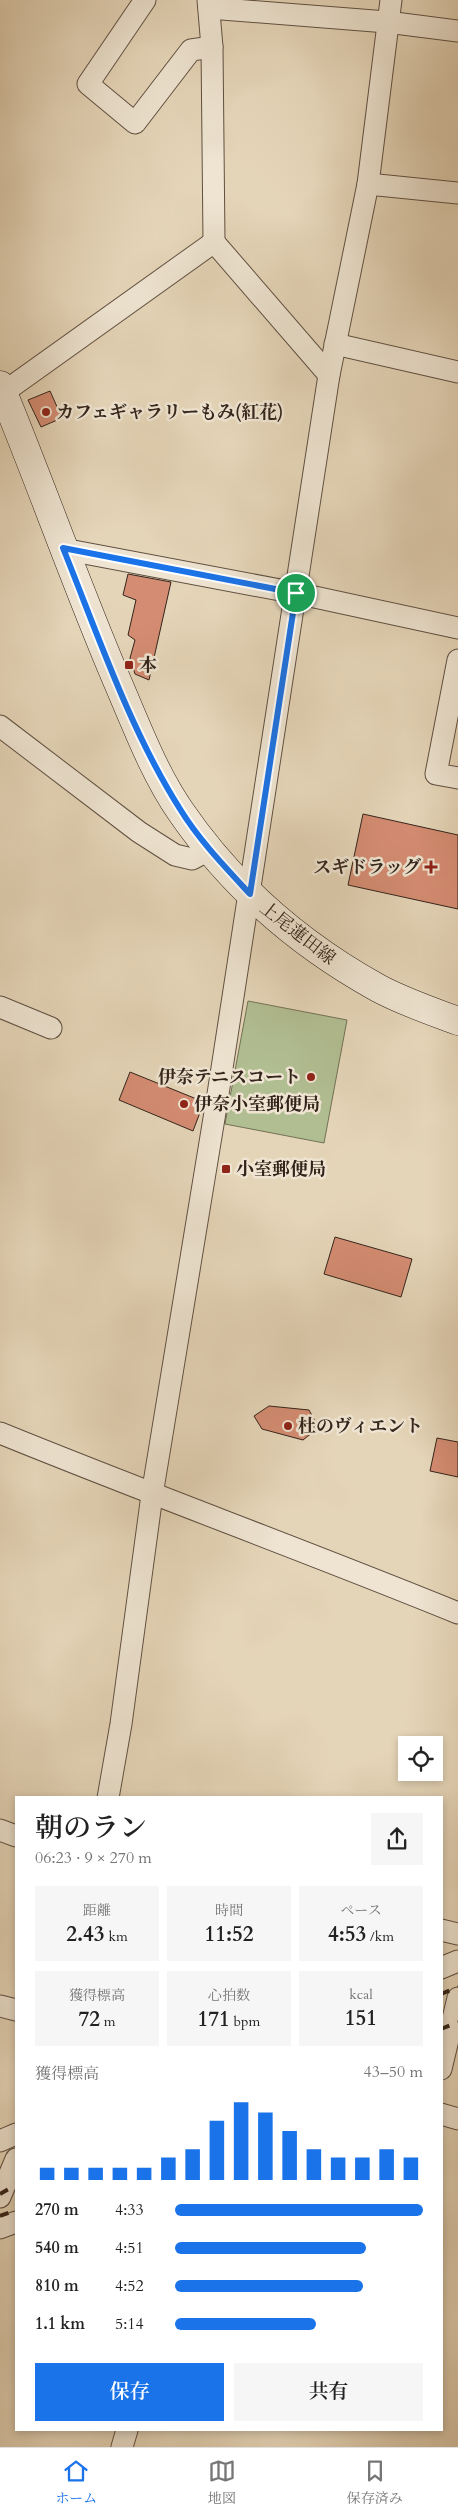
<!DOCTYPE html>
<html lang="ja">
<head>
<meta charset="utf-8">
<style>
  body { margin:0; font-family:Cardo,"Noto Serif JP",serif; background:#f6f6f6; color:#222; height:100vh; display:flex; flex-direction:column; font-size:19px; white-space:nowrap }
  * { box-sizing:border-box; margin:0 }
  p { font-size:16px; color:#767676 }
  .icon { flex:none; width:28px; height:28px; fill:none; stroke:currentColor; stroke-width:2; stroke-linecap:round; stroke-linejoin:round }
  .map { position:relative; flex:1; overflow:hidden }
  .panel { position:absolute; left:15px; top:1796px; width:428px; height:635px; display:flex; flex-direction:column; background:#fff; border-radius:0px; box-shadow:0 2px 8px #0003 }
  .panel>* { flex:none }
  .fabs { position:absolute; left:398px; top:1736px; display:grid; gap:10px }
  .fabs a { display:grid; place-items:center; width:45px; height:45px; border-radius:0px; background:#fff; box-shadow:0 2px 8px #0003; font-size:25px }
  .pin { position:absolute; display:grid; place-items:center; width:42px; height:42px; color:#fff; margin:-21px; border:2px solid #fff; border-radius:50%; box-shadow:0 1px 5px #0007 }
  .round { display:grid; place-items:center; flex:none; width:52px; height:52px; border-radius:0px; background:#f6f6f6 }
  .headline { display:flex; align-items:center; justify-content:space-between; height:85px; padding:0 20px }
  h1 { font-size:28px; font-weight:600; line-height:38px }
  .figures { display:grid; grid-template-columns:repeat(3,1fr); gap:8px; height:85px; padding:5px 20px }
  .figures div { display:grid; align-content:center; border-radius:0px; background:#f6f6f6; text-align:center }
  .figures b { font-size:21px; font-weight:600 }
  .figures small { font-size:14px; font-weight:400 }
  .figures p { font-size:14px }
  .chart { height:140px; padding:10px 20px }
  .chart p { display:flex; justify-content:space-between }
  .chart svg { width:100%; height:90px; margin-top:5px; stroke:#1a73e8; stroke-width:6 }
  .action { display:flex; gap:10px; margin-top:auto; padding:10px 20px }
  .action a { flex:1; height:58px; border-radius:0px; background:#1a73e8; color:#fff; font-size:20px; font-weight:600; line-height:58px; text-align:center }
  .action a+a { background:#f6f6f6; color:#222 }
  ul { padding:0 20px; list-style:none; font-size:16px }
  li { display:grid; grid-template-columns:80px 60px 1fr; align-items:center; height:38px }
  li i { height:12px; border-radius:6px; background:#1a73e8 }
  .tabs { display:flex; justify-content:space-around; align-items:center; height:70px; border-top:1px solid #e0e0e0; background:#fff; font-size:14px; color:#767676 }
  .tabs a { display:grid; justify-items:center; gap:2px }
  .tabs .current { color:#1a73e8 }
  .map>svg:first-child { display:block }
  .green { fill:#b1be92; stroke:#727156 }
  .building { fill:#d48c72; stroke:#33241b }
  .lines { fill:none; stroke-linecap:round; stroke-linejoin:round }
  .minor-casing { stroke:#605042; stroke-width:23 }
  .secondary-casing { stroke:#33241b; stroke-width:29 }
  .minor { stroke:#eee4d1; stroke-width:21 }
  .secondary { stroke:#eee4d1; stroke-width:28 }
  .rail { stroke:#33241b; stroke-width:4; stroke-dasharray:9 9; stroke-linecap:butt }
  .route-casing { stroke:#fff; stroke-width:10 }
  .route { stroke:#1a73e8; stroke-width:6 }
  .poi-dot { fill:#8f2418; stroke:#eee4d1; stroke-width:2 }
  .labels { text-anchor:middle; stroke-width:5; stroke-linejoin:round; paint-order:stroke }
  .poi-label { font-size:18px; font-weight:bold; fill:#33241b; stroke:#eee4d1; text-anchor:start }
  .street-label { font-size:18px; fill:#33241b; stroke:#eee4d1 }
</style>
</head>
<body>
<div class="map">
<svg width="458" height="2447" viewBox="0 0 458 2447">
  <rect width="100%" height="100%" fill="#e5d5b8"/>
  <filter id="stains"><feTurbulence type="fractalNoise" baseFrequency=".004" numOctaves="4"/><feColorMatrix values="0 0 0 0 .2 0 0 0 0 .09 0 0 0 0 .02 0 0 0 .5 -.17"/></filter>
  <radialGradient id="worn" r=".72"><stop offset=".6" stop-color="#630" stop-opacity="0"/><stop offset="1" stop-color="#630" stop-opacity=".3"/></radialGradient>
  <polygon class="green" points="248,1001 347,1020 324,1143 225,1124"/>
  <g class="building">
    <polygon points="50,391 62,418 41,427 28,400"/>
    <polygon points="128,574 171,582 149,680 135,674 130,658 135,640 128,635 136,600 123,595"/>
    <polygon points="363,814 458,835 458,909 348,885"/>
    <polygon points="130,1072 204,1102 193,1131 119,1100"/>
    <polygon points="335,1237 412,1259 401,1297 324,1274"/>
    <polygon points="269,1406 309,1410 315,1421 313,1432 303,1440 262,1429 254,1416"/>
    <polygon points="437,1438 458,1442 458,1477 430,1471"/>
  </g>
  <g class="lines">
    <g class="minor-casing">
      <g id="minor">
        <polyline points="145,0 88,84 135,123 191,50 212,47"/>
        <polyline points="208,0 212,47 214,242"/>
        <polyline points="209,8 387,22 458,31"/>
        <polyline points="368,184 458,193"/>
        <polyline points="335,344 458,372"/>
        <polyline points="0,395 214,242 329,375"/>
        <polyline points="63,549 296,593 458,628"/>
        <polyline points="458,660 436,774 458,778"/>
        <polyline points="0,726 139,832 175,855 192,859 209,850"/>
        <polyline points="0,1007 51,1028"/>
        <path d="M0,1433C152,1495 306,1551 458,1613"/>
        <polyline points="108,1798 121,1724 152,1495 218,1094 329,375 368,184 391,0"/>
        <polyline points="0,1830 16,1836"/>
        <polyline points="441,1930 458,1934"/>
        <polyline points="441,1968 458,1961"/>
        <polyline points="0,2006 16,2010"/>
        <polyline points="441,2069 458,1998"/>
        <polyline points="441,2114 458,2119"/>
        <polyline points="0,2141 16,2134"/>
        <polyline points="0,2197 16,2159"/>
        <polyline points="0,2228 16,2222"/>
        <polyline points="122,2447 127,2430"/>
      </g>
    </g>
    <g class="secondary-casing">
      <path id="secondary" d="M0,385C41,484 76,585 118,683C137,727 154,773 181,812C232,886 300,945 378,988C404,1002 431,1011 458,1021"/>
    </g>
    <use href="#minor" class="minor"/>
    <use href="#secondary" class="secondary"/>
    <g class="rail">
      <polyline points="441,1994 458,1987"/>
      <polyline points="441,2029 458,2022"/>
      <polyline points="0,2194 16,2185"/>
      <polyline points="0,2216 16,2210"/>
    </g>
  </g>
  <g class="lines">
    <g class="route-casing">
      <path id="route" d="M63,548L296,593L250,894C225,867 199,840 180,809C130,730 98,635 63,548Z"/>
    </g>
    <use href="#route" class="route"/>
  </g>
  <g class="poi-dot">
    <circle cx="46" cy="412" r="5"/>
    <rect x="124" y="660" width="10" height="10" rx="2.5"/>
    <path d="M428.5 859.5h5v5h5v5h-5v5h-5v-5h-5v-5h5z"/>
    <circle cx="311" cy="1077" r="5"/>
    <circle cx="184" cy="1104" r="5"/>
    <rect x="221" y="1164" width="10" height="10" rx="2.5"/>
    <circle cx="288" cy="1426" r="5"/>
  </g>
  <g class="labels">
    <g class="poi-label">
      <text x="56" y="418">カフェギャラリーもみ(紅花)</text>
      <text x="139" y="671">本</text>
      <text x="421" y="873" text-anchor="end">スギドラッグ</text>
      <text x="301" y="1083" text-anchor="end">伊奈テニスコート</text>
      <text x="194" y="1110">伊奈小室郵便局</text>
      <text x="236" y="1175">小室郵便局</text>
      <text x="298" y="1432">杜のヴィエント</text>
    </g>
    <g class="street-label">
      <text transform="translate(298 933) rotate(38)" y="6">上尾蓮田線</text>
    </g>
  </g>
  <rect width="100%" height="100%" filter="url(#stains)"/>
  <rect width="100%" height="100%" fill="url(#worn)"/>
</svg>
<div class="fabs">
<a><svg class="icon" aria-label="locate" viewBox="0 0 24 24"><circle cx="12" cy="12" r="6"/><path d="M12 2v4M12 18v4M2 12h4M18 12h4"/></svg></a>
</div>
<div class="pin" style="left:296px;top:593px;background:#1e9e55"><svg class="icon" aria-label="arrive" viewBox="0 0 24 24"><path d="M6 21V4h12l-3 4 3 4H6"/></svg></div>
<section class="panel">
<div class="headline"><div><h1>朝のラン</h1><p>06:23 · 9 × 270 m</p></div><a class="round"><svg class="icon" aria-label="share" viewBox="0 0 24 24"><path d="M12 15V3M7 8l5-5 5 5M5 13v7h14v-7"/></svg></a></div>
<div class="figures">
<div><p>距離</p><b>2.43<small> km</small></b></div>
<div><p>時間</p><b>11:52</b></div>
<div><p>ペース</p><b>4:53<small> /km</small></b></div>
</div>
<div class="figures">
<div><p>獲得標高</p><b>72<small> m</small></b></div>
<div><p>心拍数</p><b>171<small> bpm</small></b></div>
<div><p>kcal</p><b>151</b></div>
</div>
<div class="chart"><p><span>獲得標高</span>43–50 m</p>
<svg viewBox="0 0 160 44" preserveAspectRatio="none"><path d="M5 44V38M15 44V38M25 44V38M35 44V38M45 44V38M55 44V33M65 44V29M75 44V15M85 44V6M95 44V11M105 44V20M115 44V29M125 44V33M135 44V33M145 44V29M155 44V33"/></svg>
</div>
<ul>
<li><b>270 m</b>4:33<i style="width:100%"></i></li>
<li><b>540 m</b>4:51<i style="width:77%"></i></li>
<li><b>810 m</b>4:52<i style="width:76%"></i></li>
<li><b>1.1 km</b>5:14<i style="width:57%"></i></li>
</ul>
<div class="action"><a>保存</a><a>共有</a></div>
</section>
</div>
<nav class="tabs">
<a class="current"><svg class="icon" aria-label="home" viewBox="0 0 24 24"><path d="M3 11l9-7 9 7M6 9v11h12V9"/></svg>ホーム</a>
<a><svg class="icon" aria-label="map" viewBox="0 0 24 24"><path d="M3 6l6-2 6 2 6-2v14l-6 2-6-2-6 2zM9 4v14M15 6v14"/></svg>地図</a>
<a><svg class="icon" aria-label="saved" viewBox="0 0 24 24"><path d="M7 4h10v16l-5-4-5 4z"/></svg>保存済み</a>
</nav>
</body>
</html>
